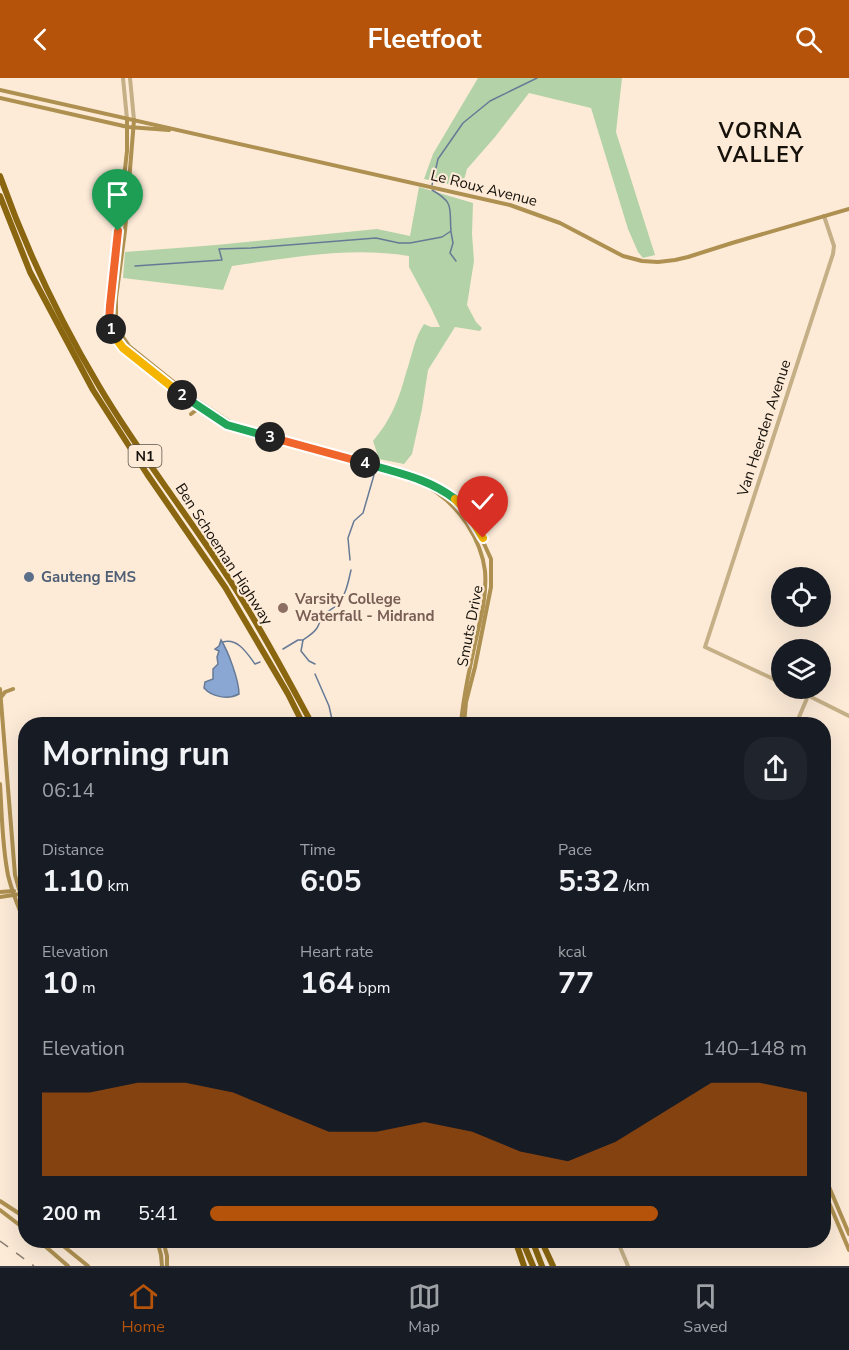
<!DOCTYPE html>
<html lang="en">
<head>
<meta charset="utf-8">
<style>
  body { margin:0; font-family:"Nunito Sans",sans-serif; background:#20242c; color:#f1f3f6; height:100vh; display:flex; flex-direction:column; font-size:22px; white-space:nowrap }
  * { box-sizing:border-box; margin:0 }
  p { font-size:20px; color:#9ea1a6 }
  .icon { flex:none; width:33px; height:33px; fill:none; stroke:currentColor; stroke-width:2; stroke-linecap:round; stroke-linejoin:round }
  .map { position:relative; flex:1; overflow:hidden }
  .panel { position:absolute; left:18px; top:639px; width:813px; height:531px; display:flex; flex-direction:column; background:#171b24; border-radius:24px; box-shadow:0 6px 24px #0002 }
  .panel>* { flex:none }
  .fabs { position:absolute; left:771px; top:489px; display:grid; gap:12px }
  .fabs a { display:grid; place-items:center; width:60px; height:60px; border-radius:50%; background:#171b24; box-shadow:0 6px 24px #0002; font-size:30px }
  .pin { position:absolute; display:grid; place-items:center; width:51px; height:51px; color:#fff; margin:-62px -26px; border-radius:50% 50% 50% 0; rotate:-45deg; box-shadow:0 0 6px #0007 }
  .pin .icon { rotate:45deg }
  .km { position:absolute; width:30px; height:30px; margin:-15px; border-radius:50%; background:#222; color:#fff; font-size:16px; line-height:30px; text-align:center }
  .round { display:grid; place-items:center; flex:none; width:63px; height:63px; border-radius:24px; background:#20242c }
  .summary { display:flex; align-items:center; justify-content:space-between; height:102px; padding:0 24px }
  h1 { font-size:33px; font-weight:700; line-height:45px }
  .stats { display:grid; grid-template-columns:repeat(3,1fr); gap:9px; height:102px; padding:6px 24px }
  .stats div { display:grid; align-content:center }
  .stats b { font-size:30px; font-weight:700 }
  .stats small { font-size:16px; font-weight:400 }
  .stats p { font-size:16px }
  .chart { height:168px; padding:12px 24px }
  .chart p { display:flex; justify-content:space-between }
  .chart svg { width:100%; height:108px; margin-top:6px; fill:#b45309; opacity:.7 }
  ul { padding:0 24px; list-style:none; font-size:20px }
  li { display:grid; grid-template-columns:96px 72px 1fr; align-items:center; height:45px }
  li i { height:15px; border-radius:8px; background:#b45309 }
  header { display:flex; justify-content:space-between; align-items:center; height:78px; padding:0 24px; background:#b45309; color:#fff; font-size:27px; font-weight:700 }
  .tab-bar { display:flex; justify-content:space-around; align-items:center; height:84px; border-top:2px solid #363941; background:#171b24; font-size:16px; color:#9ea1a6 }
  .tab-bar a { display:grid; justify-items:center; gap:3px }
  .tab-bar .selected { color:#b45309 }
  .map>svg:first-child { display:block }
  .green { fill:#b3d2a7 }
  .water { fill:#89a7d2; stroke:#667a96; stroke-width:1.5 }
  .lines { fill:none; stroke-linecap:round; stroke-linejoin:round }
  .stream { stroke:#667a96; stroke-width:1.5 }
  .tertiary { stroke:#c4af87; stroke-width:4 }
  .secondary { stroke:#ae9051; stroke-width:4 }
  .motorway { stroke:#89660f; stroke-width:6 }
  .rail { stroke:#8c8073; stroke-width:1.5; stroke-dasharray:10 10; stroke-linecap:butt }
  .split-1-casing { stroke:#fff; stroke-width:12 }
  .split-2-casing { stroke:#fff; stroke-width:12 }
  .split-3-casing { stroke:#fff; stroke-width:12 }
  .split-4-casing { stroke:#fff; stroke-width:12 }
  .split-5-casing { stroke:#fff; stroke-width:12 }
  .split-6-casing { stroke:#fff; stroke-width:12 }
  .split-1 { stroke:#f0652b; stroke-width:8 }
  .split-2 { stroke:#f5b400; stroke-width:8 }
  .split-3 { stroke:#22a559; stroke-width:8 }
  .split-4 { stroke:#f0652b; stroke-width:8 }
  .split-5 { stroke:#22a559; stroke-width:8 }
  .split-6 { stroke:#f5b400; stroke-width:8 }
  .service-dot { fill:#5c6f8a; stroke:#fdebd8; stroke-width:2 }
  .education-dot { fill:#8d6e63; stroke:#fdebd8; stroke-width:2 }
  .labels { text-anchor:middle; stroke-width:4.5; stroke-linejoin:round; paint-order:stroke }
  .shield { fill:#fdebd8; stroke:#5b5248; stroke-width:1.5 }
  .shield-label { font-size:14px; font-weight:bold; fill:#16110a }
  .street-label { font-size:15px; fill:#16110a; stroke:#fdebd8 }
  .service-label { font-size:15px; font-weight:bold; fill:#4e5e75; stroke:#fdebd8; text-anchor:start }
  .education-label { font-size:15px; font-weight:bold; fill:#785e54; stroke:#fdebd8; text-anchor:start }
  .district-label { font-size:21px; font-weight:bold; letter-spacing:1.5px; fill:#16110a; stroke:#fdebd8 }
</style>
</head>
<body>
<header><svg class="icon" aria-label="back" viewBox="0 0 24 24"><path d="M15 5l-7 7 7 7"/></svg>Fleetfoot<svg class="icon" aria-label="search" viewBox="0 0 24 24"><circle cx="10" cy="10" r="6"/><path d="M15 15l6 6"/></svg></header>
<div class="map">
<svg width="849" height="1188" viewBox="0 0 849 1188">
  <rect width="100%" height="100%" fill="#fdebd8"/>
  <g class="green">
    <polygon points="478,0 622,0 616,54 655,177 643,180 638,174 628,151 591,30 529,15 495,59 467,91 462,109 424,101 433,76"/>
    <path d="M419,109L473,125L472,156L474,183L467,227L476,244L482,250L480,253L455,249L428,292L422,331L412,376L404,386L379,381L373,363C391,342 399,321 406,295C412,278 414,261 424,246L431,249H440L431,230L409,189V178C350,168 290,180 232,188L223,212L123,200L125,174L216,167L377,151L410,158Z"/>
  </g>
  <path class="water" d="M221,562C228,573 239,602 239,616C228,622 212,619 204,610L205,604L213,601V591L218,586L217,579L219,573L215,571L219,568Z"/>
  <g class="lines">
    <g class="stream">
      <polyline points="432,107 438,81 463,45 490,23 537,0"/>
      <polyline points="451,154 453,165 450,175 456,183"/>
      <path d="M135,188L222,182L219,171L251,170L376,160L399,165H410L442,159L451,153C449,130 455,125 432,112"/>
      <polyline points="350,482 348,460 354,443 363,435 374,397"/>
      <path d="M223,564C238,560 247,575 255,586L260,584"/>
      <polyline points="283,571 298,562 303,562"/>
      <path d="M315,586L309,583L301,573L303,562C308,558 313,556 317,550C320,545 320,541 324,537C327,533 332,531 336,528C346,518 348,505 351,492"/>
      <polyline points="315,596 329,628 333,646"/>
    </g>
    <g class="tertiary">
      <polyline points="123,0 127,41"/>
      <polyline points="130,0 134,42"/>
      <polyline points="782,605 705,569 833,176 834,168 824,138"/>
      <polyline points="793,610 849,638"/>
      <polyline points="796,646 808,618"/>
      <polyline points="617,1162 628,1188"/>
    </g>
    <g class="secondary">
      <polyline points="0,12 510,127 560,145 623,178 642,183 658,184 675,182 688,179 732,165 849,131"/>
      <polyline points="0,20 128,49 169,52"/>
      <polyline points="127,41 127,73 109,235 109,243 112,253 123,270 192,324 227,347 421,401 441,410 460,426 475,446 491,481 491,509 475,589 466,624 464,646"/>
      <polyline points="134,42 125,153 116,220 116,243 120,255 129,268 170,301 195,321 236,348"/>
      <polyline points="191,336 199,330"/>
      <path d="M415,402C437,412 454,426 467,446C476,460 483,476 485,493C487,516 481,539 476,561C470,589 463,618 461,646"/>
      <polyline points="0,611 15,797 19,811 26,828"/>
      <polyline points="2,618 5,614 13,611"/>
      <path d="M0,706C2,737 2,767 8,797C12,814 19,831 26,847"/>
      <polyline points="0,814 14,813"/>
      <polyline points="0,819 20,816"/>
      <polyline points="824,1097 849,1156"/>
      <polyline points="824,1113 849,1172"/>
      <polyline points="0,1123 26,1140"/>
      <polyline points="0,1132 26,1152"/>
      <polyline points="38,1162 68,1188"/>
      <polyline points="56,1162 88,1188"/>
      <polyline points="157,1162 161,1177 162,1188"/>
      <polyline points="163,1162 167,1178 167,1188"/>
    </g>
    <g class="motorway">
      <path d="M0,98C26,171 59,241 99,308C139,376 188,437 231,504C261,550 286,598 312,646"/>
      <polyline points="0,118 30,194 93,312 147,396 225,509 288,616 303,646"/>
      <polyline points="515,1162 524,1188"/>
      <polyline points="522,1162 533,1188"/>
      <polyline points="532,1162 542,1188"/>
      <polyline points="541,1162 553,1188"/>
    </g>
    <polyline class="rail" points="0,1163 34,1188"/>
  </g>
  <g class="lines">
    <g class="split-1-casing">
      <polyline id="split-1" points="111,251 109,243 110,228 118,153"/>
    </g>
    <g class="split-2-casing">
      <polyline id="split-2" points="111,251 117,262 123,270 182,317"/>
    </g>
    <g class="split-3-casing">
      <polyline id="split-3" points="182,317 227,347 270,359"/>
    </g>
    <g class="split-4-casing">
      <polyline id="split-4" points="270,359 365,385"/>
    </g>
    <g class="split-5-casing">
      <path id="split-5" d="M365,385C397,395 428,400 455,421"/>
    </g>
    <g class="split-6-casing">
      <polyline id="split-6" points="455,421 468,435 483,460"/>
    </g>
    <use href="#split-1" class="split-1"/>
    <use href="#split-2" class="split-2"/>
    <use href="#split-3" class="split-3"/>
    <use href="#split-4" class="split-4"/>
    <use href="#split-5" class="split-5"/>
    <use href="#split-6" class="split-6"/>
  </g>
  <circle class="service-dot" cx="29" cy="499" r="6"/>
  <circle class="education-dot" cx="283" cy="530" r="6"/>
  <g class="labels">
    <rect class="shield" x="128.5" y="367" width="33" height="22" rx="4.5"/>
    <g class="shield-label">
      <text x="145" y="383">N1</text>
    </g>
    <g class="street-label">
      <text transform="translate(484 110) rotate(14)" y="5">Le Roux Avenue</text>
      <text transform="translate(764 350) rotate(-72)" y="5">Van Heerden Avenue</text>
      <text transform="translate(224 476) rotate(57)" y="5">Ben Schoeman Highway</text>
      <text transform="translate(470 548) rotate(-79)" y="5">Smuts Drive</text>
    </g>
    <g class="service-label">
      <text x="41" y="504">Gauteng EMS</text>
    </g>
    <g class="education-label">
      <text x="295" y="526">Varsity College<tspan x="295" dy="17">Waterfall - Midrand</tspan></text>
    </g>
    <g class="district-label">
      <text x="761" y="60">VORNA<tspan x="761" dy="24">VALLEY</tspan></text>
    </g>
  </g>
</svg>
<div class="fabs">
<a><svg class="icon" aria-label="locate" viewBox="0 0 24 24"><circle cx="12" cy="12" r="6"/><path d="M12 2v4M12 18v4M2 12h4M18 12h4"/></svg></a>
<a><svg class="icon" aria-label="layers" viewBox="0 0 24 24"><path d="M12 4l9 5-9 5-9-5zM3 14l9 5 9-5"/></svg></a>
</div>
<div class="pin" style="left:118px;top:153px;background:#1e9e55"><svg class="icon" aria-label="arrive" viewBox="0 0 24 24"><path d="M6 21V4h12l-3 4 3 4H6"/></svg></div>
<div class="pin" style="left:483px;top:460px;background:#d93025"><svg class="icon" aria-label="check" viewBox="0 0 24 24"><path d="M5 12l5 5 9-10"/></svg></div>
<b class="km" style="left:111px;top:251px">1</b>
<b class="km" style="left:182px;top:317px">2</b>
<b class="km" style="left:270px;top:359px">3</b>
<b class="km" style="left:365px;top:385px">4</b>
<section class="panel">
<div class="summary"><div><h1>Morning run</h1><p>06:14</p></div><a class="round"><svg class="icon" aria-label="share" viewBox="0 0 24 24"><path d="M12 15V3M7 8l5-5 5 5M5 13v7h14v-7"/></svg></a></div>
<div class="stats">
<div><p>Distance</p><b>1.10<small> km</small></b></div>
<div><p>Time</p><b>6:05</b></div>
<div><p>Pace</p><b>5:32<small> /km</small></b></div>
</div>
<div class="stats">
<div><p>Elevation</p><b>10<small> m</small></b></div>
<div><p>Heart rate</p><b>164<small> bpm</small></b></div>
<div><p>kcal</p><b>77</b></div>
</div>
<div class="chart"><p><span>Elevation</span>140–148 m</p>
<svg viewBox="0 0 160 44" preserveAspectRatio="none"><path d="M0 44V10L10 10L20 6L30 6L40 10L50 18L60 26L70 26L80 22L90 26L100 34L110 38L120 30L130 18L140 6L150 6L160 10V44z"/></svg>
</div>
<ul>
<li><b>200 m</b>5:41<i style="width:75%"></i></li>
</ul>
</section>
</div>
<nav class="tab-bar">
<a class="selected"><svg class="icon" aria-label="home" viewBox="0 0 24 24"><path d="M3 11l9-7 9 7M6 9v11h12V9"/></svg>Home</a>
<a><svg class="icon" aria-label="map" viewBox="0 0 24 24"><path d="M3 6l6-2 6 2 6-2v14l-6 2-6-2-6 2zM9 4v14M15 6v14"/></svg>Map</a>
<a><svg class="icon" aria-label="saved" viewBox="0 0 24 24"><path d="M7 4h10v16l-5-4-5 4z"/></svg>Saved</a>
</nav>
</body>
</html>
